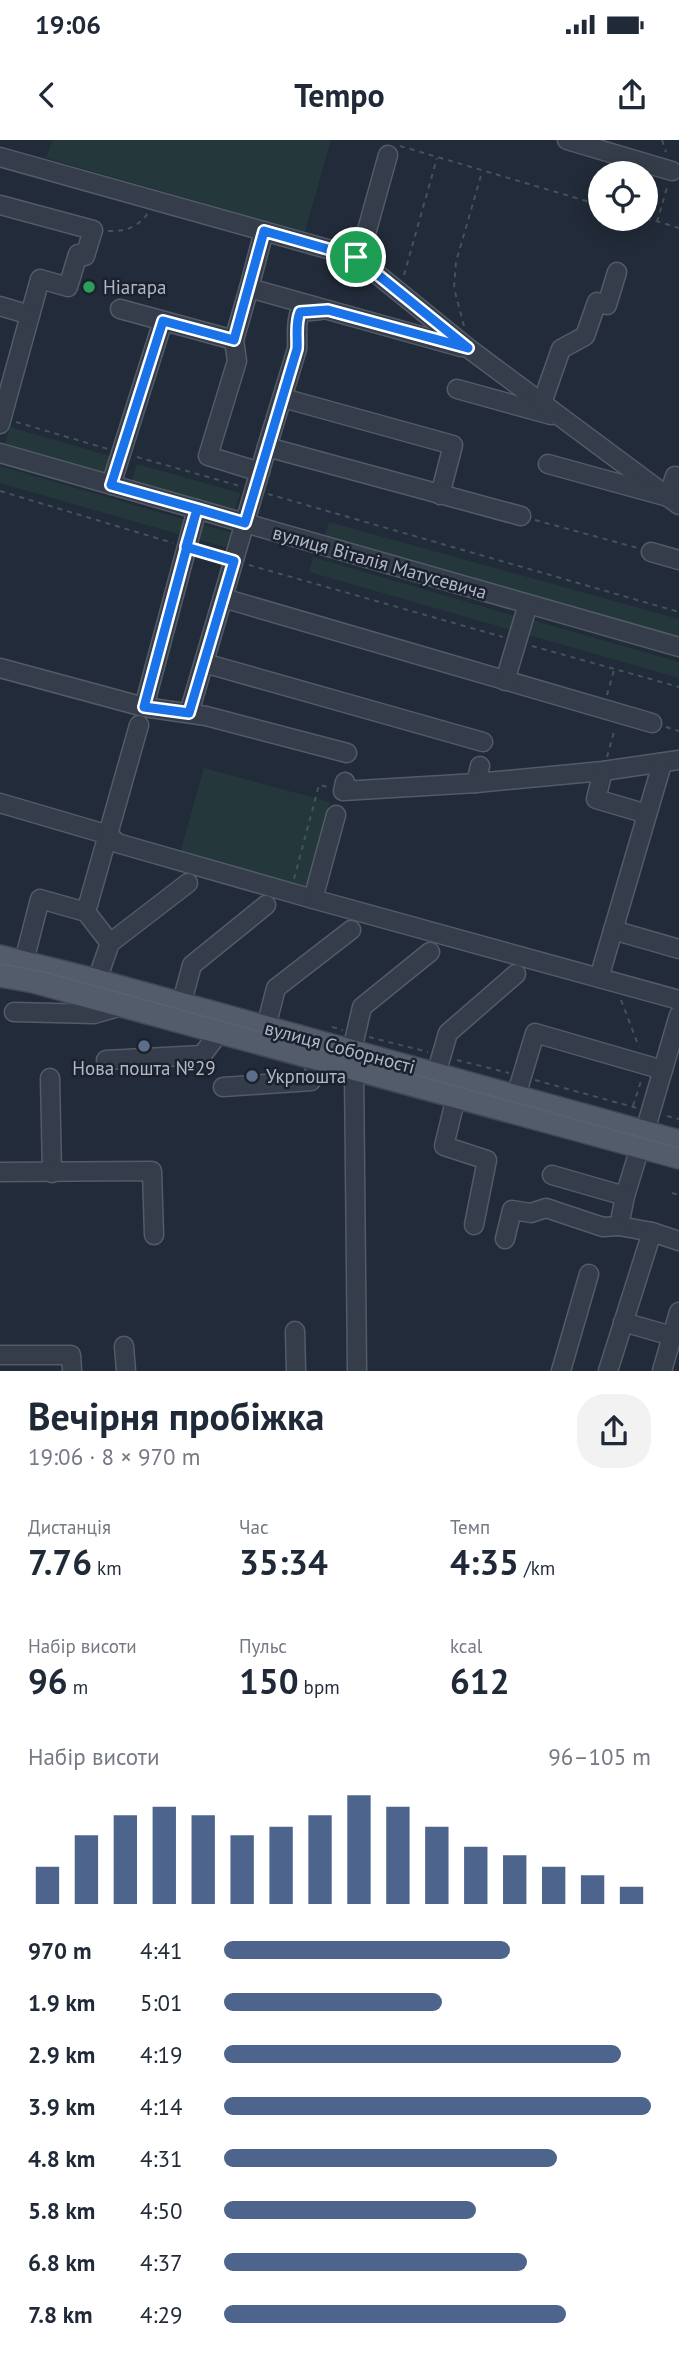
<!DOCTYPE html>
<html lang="uk">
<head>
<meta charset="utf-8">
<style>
  body { margin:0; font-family:"PT Sans",sans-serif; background:#f2f2f3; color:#1f2937; height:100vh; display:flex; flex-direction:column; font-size:26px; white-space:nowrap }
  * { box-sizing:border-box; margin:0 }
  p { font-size:23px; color:#747a83 }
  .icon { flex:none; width:38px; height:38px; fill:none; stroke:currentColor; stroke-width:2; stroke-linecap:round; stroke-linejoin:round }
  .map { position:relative; height:1231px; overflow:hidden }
  .panel { display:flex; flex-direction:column; background:#fff; flex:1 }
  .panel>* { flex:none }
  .controls { position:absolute; left:588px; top:21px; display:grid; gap:14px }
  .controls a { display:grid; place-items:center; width:70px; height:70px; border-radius:50%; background:#fff; box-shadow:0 4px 18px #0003; font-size:35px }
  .pin { position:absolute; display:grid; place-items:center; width:60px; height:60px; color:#fff; margin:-30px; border:4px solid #fff; border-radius:50%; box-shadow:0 2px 7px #0007 }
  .round { display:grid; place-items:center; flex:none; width:74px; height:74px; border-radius:28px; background:#f2f2f3 }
  .summary { display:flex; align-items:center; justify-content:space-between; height:119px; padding:0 28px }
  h1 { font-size:38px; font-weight:800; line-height:52px }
  .metrics { display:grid; grid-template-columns:repeat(3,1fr); gap:10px; height:119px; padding:7px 28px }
  .metrics div { display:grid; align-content:center }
  .metrics b { font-size:35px; font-weight:800 }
  .metrics small { font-size:19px; font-weight:400 }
  .metrics p { font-size:19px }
  .chart { height:196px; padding:14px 28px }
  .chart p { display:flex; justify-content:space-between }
  .chart svg { width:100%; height:126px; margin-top:7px; stroke:#4d648d; stroke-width:6 }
  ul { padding:0 28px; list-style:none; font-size:23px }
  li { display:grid; grid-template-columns:112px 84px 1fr; align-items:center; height:52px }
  li i { height:18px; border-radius:9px; background:#4d648d }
  .status { display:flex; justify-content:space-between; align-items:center; height:49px; padding:0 35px; background:#fff; direction:ltr }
  .status svg { height:19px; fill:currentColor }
  header { display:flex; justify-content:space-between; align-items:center; height:91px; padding:0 28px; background:#fff; font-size:32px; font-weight:800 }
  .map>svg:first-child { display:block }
  .green { fill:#24373a }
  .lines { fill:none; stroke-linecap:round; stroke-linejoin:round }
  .minor-casing { stroke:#535b68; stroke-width:21 }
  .major-casing { stroke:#3f4653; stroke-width:24 }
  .path { stroke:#415458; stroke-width:2; stroke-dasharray:5 5; stroke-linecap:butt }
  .minor { stroke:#353d4a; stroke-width:18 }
  .major { stroke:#535c6a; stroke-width:21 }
  .tram { stroke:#576171; stroke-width:2 }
  .route-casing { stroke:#fff; stroke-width:14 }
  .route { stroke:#1a73e8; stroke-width:9 }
  .leisure-dot { fill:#2e9e5b; stroke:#1b222e; stroke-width:2.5 }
  .service-dot { fill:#5c6f8a; stroke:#1b222e; stroke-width:2.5 }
  .labels { text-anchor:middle; stroke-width:5; stroke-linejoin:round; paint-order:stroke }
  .poi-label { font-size:19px; fill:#b0b8c6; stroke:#1b222e; text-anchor:start }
  .street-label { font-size:19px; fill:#b0b8c6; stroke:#1b222e }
</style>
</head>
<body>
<div class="status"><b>19:06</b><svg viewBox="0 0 49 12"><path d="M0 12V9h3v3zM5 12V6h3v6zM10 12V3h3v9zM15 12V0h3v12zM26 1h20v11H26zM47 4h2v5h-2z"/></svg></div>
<header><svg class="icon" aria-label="back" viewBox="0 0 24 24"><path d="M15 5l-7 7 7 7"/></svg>Tempo<svg class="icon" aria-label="share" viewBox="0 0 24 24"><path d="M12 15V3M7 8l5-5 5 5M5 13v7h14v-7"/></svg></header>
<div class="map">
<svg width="679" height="1231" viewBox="0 0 679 1231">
  <rect width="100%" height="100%" fill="#222b39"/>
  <g class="green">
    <polygon points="52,0 331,0 305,92 46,18"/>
    <polygon points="10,287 113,317 108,334 5,304"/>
    <polygon points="137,324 240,353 235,370 132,341"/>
    <polygon points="0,326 186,380 181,395 0,343"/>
    <polygon points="329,382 679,479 679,496 324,397"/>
    <polygon points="197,383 234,393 229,408 193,398"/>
    <polygon points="313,417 519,477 515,491 309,432"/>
    <polygon points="529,479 679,522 679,538 525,494"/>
    <polygon points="204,628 330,662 306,750 180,713"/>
  </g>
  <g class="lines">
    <g class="minor-casing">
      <g id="minor">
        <polyline points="567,0 672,31"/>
        <polyline points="0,17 356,117 468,208 679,365"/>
        <polyline points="0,65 93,90 85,116 78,114 68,147 40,139 0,284"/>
        <polyline points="264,91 249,148 461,207"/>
        <polyline points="356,117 362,108 388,15"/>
        <polyline points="249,148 234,200 237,221 208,316 260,332"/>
        <polyline points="0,166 30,175"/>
        <polyline points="120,169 234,200"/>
        <polyline points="457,249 551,275"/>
        <polyline points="283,258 453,305 440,355"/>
        <polyline points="542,263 561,209 585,196 597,162 607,165 617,132"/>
        <path d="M267,307L297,209C298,197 295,184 300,172L321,170"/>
        <polyline points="0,313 679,507"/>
        <polyline points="548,324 668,357 675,336"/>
        <polyline points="111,345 163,181"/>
        <polyline points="197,369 144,567 206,576 347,613"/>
        <polyline points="651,412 679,420"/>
        <polyline points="223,458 652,583"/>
        <polyline points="204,523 483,602"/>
        <polyline points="0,528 144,567"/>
        <polyline points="505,541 528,464"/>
        <polyline points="189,573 267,307 521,376"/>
        <polyline points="480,626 476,643 603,631 679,620"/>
        <polyline points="603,631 596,659 647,674"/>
        <polyline points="345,642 343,651 476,643"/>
        <polyline points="0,663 109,695 117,703 313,759"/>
        <polyline points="336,675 313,759 679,860"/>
        <polyline points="613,790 679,809"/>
        <polyline points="110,803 188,743"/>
        <polyline points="24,821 40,759 86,772"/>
        <polyline points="599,838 662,624"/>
        <polyline points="97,840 110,803 86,772 139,585"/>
        <polyline points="181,865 192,825 266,765"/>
        <polyline points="14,872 94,874 122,866"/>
        <polyline points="266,887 276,848 351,790"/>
        <polyline points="352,910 362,867 430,812"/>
        <polyline points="106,920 202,915 219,893"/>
        <polyline points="354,929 357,1231"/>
        <polyline points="436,934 448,893 516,834"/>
        <polyline points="50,938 52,1033"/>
        <polyline points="223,947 311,941 319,919"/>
        <polyline points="516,956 535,893 663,930"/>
        <polyline points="456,957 444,1006 487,1020 474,1085"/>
        <polyline points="645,991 679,875"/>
        <polyline points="0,1032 152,1031 154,1095"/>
        <polyline points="552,1035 625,1056 637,1017 636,1007"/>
        <polyline points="625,1056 619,1086 652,1092"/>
        <polyline points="505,1099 512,1070 531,1073 546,1068 603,1087 619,1086"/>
        <polyline points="623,1182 672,1196"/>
        <polyline points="295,1191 296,1231"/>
        <polyline points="124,1206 126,1231"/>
        <polyline points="0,1215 71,1215 72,1231"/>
        <polyline points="561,1231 589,1134"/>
        <polyline points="608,1231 652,1092 679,1101"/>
        <polyline points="662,1231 679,1172"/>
      </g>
    </g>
    <g class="major-casing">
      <g id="major">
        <polyline points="0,816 97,840 679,1001"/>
        <polyline points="0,836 33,842 679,1018"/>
      </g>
    </g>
    <g class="path">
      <polyline points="662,0 666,12"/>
      <polyline points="400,6 600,65"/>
      <polyline points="646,78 679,88"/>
      <polyline points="657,82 668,44"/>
      <path d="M108,91C125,92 138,87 148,73"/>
      <polyline points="404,135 437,18"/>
      <polyline points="464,186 454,148 456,122 482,32"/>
      <polyline points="16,282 108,309"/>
      <polyline points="137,317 240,346"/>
      <polyline points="0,351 173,403"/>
      <polyline points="268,354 679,472"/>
      <polyline points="535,380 638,408"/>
      <polyline points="202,412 220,417"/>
      <polyline points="249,425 503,497"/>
      <polyline points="532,506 679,547"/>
      <polyline points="607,555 614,530"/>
      <polyline points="666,587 679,591"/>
      <polyline points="607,617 615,588"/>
      <polyline points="294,739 319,645 328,647"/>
      <polyline points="621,860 639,907"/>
      <polyline points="332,887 343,890"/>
      <polyline points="369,897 428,912"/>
      <polyline points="457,920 509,933"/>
      <polyline points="535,940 637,968"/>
      <polyline points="633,966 642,938"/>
      <polyline points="667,976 679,979"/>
      <polyline points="672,1053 679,1055"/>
    </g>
    <use href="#minor" class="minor"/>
    <use href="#major" class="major"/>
    <polyline class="tram" points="0,824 48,833 679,1008"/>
  </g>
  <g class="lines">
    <g class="route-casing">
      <path id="route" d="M356,117L264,91L234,200L163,181L111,345L197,369L186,407L234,421L189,573L144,567L197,369L245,383L297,209C298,197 295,184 300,172L328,170L468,208L356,117"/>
    </g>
    <use href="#route" class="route"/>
  </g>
  <circle class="leisure-dot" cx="89" cy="147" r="7"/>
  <g class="service-dot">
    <circle cx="144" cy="906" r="7"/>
    <circle cx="252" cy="936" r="7"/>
  </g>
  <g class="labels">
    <g class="poi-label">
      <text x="103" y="154">Ніагара</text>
      <text x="144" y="935" text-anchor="middle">Нова пошта №29</text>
      <text x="266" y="943">Укрпошта</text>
    </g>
    <g class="street-label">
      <text transform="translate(380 422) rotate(16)" y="7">вулиця Віталія Матусевича</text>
      <text transform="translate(340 907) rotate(15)" y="7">вулиця Соборності</text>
    </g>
  </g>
</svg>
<div class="controls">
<a><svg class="icon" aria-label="locate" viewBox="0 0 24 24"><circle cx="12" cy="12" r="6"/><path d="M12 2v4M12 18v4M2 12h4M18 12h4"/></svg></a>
</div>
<div class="pin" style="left:356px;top:117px;background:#1e9e55"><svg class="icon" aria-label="arrive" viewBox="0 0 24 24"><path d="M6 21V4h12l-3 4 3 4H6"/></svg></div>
</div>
<section class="panel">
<div class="summary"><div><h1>Вечірня пробіжка</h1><p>19:06 · 8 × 970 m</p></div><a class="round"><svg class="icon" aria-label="share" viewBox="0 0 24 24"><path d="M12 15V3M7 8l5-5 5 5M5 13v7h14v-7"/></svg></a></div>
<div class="metrics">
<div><p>Дистанція</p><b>7.76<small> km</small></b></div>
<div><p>Час</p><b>35:34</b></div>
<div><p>Темп</p><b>4:35<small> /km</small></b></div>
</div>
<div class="metrics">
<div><p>Набір висоти</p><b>96<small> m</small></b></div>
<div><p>Пульс</p><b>150<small> bpm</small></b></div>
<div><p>kcal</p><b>612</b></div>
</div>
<div class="chart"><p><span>Набір висоти</span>96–105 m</p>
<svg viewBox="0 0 160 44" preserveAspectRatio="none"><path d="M5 44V31M15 44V20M25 44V13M35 44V10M45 44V13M55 44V20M65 44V17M75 44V13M85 44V6M95 44V10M105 44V17M115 44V24M125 44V27M135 44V31M145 44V34M155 44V38"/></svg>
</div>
<ul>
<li><b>970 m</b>4:41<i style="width:67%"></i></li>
<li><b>1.9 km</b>5:01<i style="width:51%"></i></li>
<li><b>2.9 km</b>4:19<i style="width:93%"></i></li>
<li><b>3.9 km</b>4:14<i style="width:100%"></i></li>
<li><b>4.8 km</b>4:31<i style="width:78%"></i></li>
<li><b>5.8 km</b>4:50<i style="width:59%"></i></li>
<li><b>6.8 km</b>4:37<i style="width:71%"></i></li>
<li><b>7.8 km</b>4:29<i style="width:80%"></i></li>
</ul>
</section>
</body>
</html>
